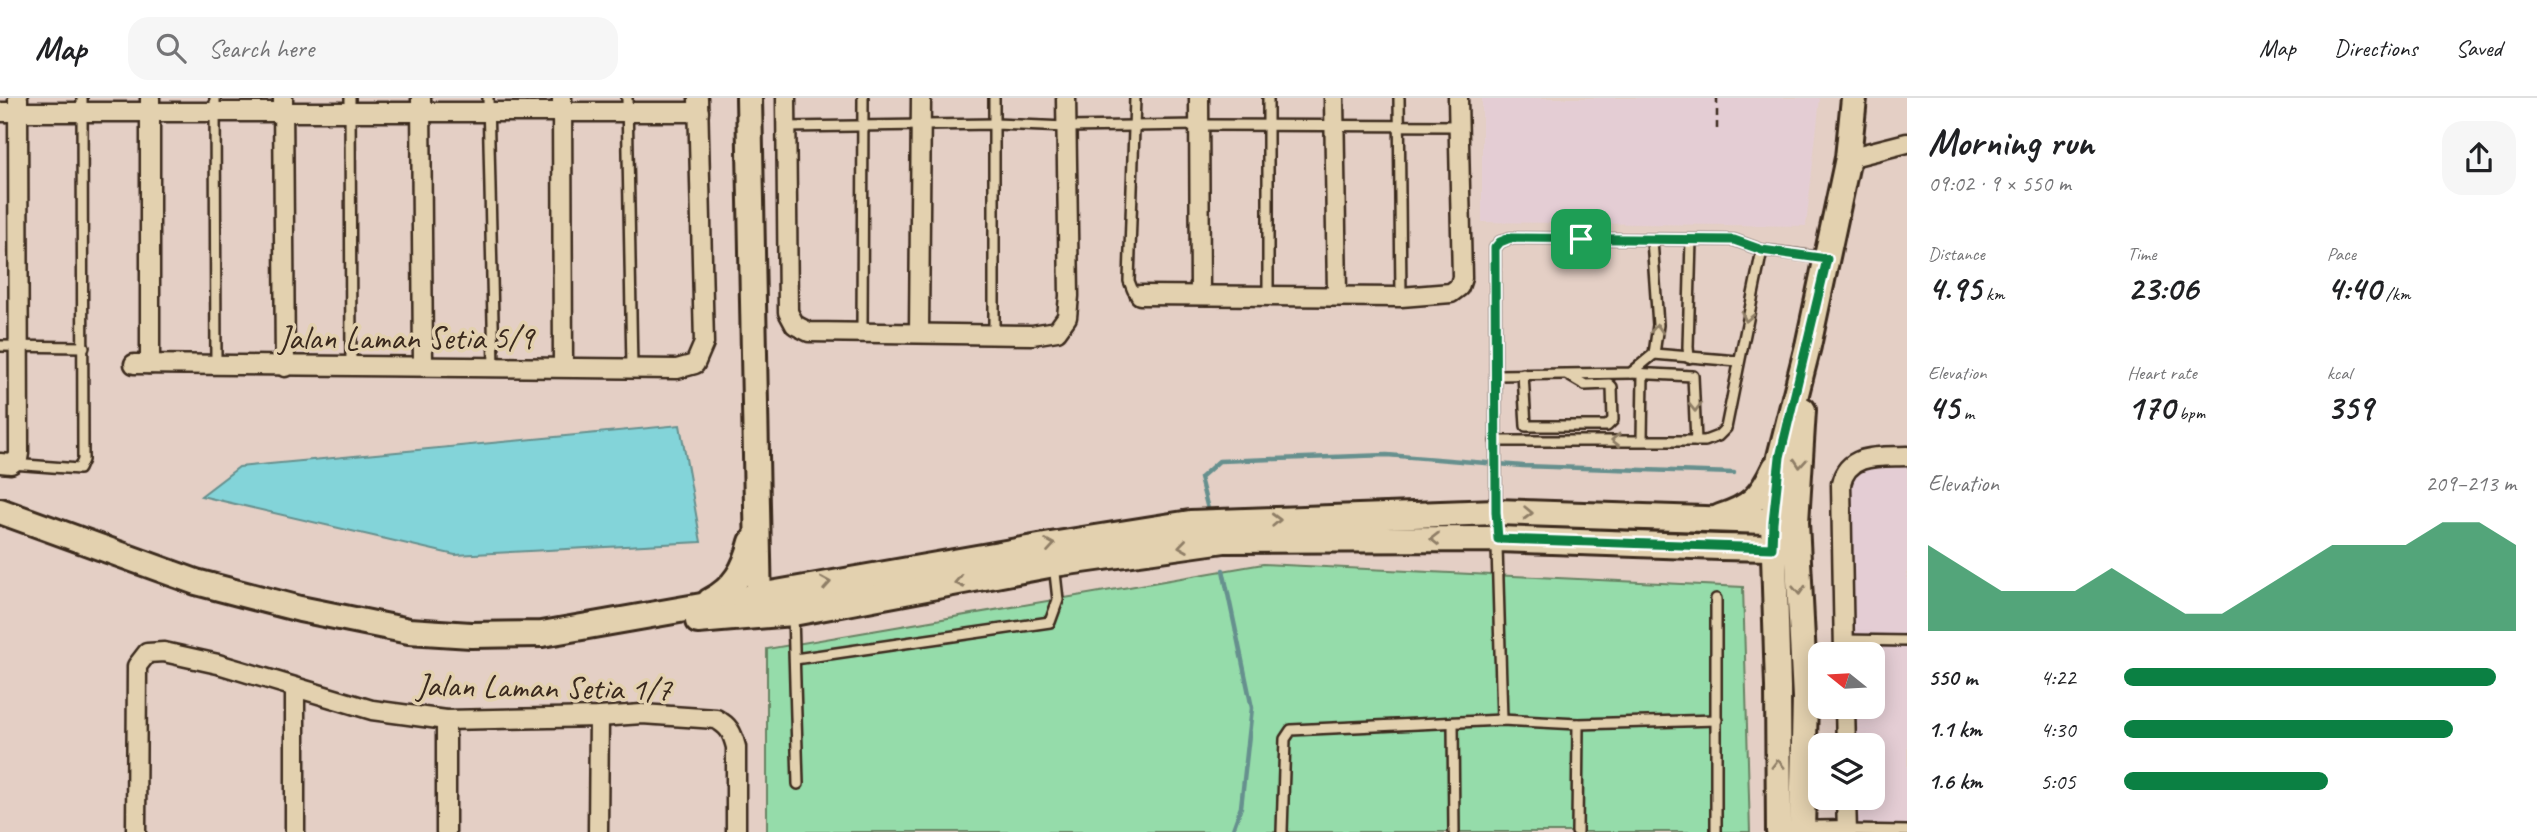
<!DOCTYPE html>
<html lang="en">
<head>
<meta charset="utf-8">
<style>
  body { margin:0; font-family:Caveat,sans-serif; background:#f6f6f6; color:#202124; height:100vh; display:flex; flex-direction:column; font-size:26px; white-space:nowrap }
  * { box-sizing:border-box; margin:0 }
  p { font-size:23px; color:#757577 }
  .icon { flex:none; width:38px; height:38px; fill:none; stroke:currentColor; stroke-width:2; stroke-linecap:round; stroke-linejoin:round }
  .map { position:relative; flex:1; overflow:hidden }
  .details { display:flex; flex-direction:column; background:#fff; width:630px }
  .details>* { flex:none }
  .needle { width:46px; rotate:288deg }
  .fabs { position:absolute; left:1808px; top:544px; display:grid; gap:14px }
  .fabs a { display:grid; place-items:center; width:77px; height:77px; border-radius:14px; background:#fff; box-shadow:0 4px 18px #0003; font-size:35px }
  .pin { position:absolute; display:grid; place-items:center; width:60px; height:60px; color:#fff; margin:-30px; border-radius:14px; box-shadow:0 4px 10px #0006 }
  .round { display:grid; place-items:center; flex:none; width:74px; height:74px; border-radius:21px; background:#f6f6f6 }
  .head { display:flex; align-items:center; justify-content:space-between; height:119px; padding:0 21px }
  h1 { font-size:38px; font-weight:700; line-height:52px }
  .stats { display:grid; grid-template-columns:repeat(3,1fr); gap:10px; height:119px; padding:7px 21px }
  .stats div { display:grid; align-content:center }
  .stats b { font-size:35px; font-weight:700 }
  .stats small { font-size:19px; font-weight:400 }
  .stats p { font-size:19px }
  .chart { height:196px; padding:14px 21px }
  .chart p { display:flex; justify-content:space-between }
  .chart svg { width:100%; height:126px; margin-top:7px; fill:#0b8043; opacity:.7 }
  ul { padding:0 21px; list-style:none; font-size:23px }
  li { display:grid; grid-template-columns:112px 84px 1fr; align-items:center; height:52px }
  li i { height:18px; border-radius:9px; background:#0b8043 }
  header { display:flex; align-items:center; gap:42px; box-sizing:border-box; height:98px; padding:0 35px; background:#fff; border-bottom:2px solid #e0e0e0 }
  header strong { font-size:33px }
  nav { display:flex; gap:38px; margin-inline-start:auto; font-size:24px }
  .search { width:490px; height:63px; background:#f6f6f6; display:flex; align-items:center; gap:18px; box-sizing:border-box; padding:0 24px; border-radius:21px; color:#757577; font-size:26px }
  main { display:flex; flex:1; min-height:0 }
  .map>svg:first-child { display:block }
  .built { fill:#e4cdd4 }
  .green { fill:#95dcaa; stroke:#688364; stroke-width:2 }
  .water { fill:#83d4d9; stroke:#66908e; stroke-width:2 }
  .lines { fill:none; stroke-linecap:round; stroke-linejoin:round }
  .stream { stroke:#66908e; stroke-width:4.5 }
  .lane-casing { stroke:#3b2a1e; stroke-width:14 }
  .street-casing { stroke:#3b2a1e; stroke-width:23 }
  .secondary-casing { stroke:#3b2a1e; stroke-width:30 }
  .path { stroke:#3b2a1e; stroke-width:2.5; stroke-dasharray:7 5; stroke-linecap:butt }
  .lane { stroke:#e3d1af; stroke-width:9 }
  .street { stroke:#e3d1af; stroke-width:18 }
  .secondary { stroke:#e3d1af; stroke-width:24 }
  .oneway { stroke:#8f7e66 }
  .route-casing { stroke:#fff; stroke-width:14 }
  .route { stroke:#0b8043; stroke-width:9 }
  .labels { text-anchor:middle; stroke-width:7; stroke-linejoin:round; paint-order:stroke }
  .street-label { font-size:33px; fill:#3b2a1e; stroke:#e3d1af }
</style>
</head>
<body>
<header>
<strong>Map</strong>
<div class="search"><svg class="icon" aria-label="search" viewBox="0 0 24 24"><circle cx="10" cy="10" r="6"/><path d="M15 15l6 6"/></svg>Search here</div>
<nav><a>Map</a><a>Directions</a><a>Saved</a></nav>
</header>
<main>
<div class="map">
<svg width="1907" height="734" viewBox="0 0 1907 734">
  <rect width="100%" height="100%" fill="#e4cfc5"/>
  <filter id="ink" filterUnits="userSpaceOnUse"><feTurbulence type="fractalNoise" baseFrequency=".0143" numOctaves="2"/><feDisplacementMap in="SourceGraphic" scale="14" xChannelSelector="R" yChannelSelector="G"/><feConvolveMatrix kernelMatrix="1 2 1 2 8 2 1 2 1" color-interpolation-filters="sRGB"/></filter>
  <g filter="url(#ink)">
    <g class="built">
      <polygon points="1482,0 1820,0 1806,128 1482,124"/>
      <polygon points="1907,353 1907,734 1840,734 1839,700 1872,700 1872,648 1839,647 1839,609 1872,609 1872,556 1838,556 1839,373"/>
    </g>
    <polygon class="green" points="1263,466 1743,489 1750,734 767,734 767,551"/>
    <polygon class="water" points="680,327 701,444 455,457 201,398 239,369"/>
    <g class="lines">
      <g class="stream">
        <polyline points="1209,415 1200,380 1219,363 1387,357 1523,368 1734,375"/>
        <polyline points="1223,472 1252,610 1241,709 1232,734"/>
      </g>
      <g class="lane-casing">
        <g id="lane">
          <polyline points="215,0 216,268"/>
          <polyline points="350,0 351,267"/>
          <polyline points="488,0 494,269"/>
          <polyline points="627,0 632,270"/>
          <polyline points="1135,0 1129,183 1133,193 1140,197"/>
          <polyline points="1268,0 1268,199"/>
          <polyline points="1399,0 1401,199"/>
          <polyline points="786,29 995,26 1066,29 1199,27 1458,28"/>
          <polyline points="862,235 863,0"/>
          <polyline points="994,236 994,0"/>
          <polyline points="0,248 84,249"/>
          <polyline points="1654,256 1738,263"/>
          <polyline points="1689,260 1688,249 1691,142"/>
          <polyline points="1631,275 1693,278 1696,343"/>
          <polyline points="1523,276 1526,328 1607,328 1613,322 1612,289 1609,286 1585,287 1568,277"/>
          <polyline points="1496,277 1631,275 1654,256 1658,227 1652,142"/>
          <polyline points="1642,342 1643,276"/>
          <polyline points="1495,343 1705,343 1718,338 1726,330 1762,152"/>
          <polyline points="12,366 79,371 83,362 82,0"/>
          <polyline points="1716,501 1716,734"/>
          <polyline points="793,517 798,686"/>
          <polyline points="1844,542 1907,543"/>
          <polyline points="795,561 1050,524 1058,502 1054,466"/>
          <polyline points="1502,622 1496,414 1495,150 1500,144 1510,140 1734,142 1762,152 1824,160"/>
          <polyline points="1453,625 1454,734"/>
          <polyline points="1847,732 1907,733"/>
          <polyline points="1282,734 1285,641 1291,632 1502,622 1578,626 1717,622"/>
          <polyline points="1577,734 1578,626"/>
        </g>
      </g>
      <g class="street-casing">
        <g id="street">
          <polyline points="150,0 150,266"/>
          <polyline points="283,0 285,269"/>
          <polyline points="421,0 423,267"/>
          <polyline points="562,0 563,269"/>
          <polyline points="786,0 788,214 795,227 809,234 1032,237 1057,233 1067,219 1069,198 1066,0"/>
          <polyline points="1199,0 1200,196"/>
          <polyline points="1334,0 1337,197"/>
          <polyline points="0,14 699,14"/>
          <polyline points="1848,60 1907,45"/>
          <polyline points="1140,197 1401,199 1451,195 1459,189 1462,180 1458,0"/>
          <polyline points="919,235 921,0"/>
          <polyline points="134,266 677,271 695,266 704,245 698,0"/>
          <polyline points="0,365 11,366 18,361 19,355 18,0"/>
          <path d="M1844,556L1841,386C1848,354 1881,359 1907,358"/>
          <polyline points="1845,609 1846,648"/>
          <polyline points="1846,700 1847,734"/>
          <polyline points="1793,733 1847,732"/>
          <path d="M136,734L137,568L147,555L164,554L218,566L372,612L446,622L599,619L642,616L716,621C729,628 732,634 736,649V734"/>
          <polyline points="295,734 295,590"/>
          <polyline points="446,734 446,622"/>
          <polyline points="598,734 599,619"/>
        </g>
      </g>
      <g class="secondary-casing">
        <g id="secondary">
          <polyline points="749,0 759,510"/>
          <polyline points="0,413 196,484 300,511 409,533 471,537 542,536 1051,447 1190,425 1496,414 1796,424"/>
          <path d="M1720,419C1751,409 1761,399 1775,369"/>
          <path d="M710,503C735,490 745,471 752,444"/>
          <polyline points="698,523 793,515 1054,466 1224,442 1498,441 1720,449 1772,450 1797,448"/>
          <polyline points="1779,734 1778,589 1773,424 1780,359 1808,248 1848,60 1854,0"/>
          <polyline points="1802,734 1805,600 1796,424 1803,312"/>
        </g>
      </g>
      <polyline class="path" points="1717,0 1717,31"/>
      <use href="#lane" class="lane"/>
      <use href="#street" class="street"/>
      <use href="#secondary" class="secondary"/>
    </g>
    <defs><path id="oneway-chevron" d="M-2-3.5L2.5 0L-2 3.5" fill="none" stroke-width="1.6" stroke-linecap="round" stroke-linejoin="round" transform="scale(1.75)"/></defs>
    <g class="oneway">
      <use href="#oneway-chevron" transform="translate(1747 219) rotate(102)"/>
      <use href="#oneway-chevron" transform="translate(1657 231) rotate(-86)"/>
      <use href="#oneway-chevron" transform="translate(1695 309) rotate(89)"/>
      <use href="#oneway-chevron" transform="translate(1616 342) rotate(180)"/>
      <use href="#oneway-chevron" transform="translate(1800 365) rotate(94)"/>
      <use href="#oneway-chevron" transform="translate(1528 415) rotate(2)"/>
      <use href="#oneway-chevron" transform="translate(1276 422) rotate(-2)"/>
      <use href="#oneway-chevron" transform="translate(1435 441) rotate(180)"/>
      <use href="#oneway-chevron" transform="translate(1050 447) rotate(-9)"/>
      <use href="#oneway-chevron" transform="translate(1183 448) rotate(172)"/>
      <use href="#oneway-chevron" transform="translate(959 484) rotate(169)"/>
      <use href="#oneway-chevron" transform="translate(826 485) rotate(-10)"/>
      <use href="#oneway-chevron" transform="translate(1799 492) rotate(87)"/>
      <use href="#oneway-chevron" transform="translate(1778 666) rotate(-90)"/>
    </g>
  </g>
  <g class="lines" filter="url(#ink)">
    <g class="route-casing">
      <polygon id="route" points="1510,140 1734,142 1762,152 1827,161 1780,359 1773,424 1772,450 1498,441 1496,414 1495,150 1500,144"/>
    </g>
    <use href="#route" class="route"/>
  </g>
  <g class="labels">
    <g class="street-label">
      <text x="406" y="251">Jalan Laman Setia 5/9</text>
      <text transform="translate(544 588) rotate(1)" y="12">Jalan Laman Setia 1/7</text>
    </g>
  </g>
</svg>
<div class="fabs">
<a><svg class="needle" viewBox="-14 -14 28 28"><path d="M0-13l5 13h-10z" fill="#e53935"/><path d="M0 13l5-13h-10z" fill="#757577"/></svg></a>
<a><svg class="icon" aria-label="layers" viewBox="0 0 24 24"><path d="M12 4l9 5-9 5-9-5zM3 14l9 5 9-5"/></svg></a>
</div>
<div class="pin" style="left:1581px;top:141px;background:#1e9e55"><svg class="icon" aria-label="arrive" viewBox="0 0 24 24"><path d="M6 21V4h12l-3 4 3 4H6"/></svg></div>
</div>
<section class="details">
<div class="head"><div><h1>Morning run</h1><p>09:02 · 9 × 550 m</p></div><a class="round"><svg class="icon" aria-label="share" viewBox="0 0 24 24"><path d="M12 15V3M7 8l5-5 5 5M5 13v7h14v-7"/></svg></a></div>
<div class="stats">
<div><p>Distance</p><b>4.95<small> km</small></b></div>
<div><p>Time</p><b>23:06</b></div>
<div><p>Pace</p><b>4:40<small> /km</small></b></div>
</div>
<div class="stats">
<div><p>Elevation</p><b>45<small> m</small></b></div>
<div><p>Heart rate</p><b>170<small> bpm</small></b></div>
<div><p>kcal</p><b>359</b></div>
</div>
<div class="chart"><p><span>Elevation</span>209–213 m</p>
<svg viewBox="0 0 160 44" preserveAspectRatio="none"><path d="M0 44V14L10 22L20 30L30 30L40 30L50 22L60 30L70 38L80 38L90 30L100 22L110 14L120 14L130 14L140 6L150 6L160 14V44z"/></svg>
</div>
<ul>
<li><b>550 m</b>4:22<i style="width:95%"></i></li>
<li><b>1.1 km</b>4:30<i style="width:84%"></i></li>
<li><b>1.6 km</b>5:05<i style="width:52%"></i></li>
</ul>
</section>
</main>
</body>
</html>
